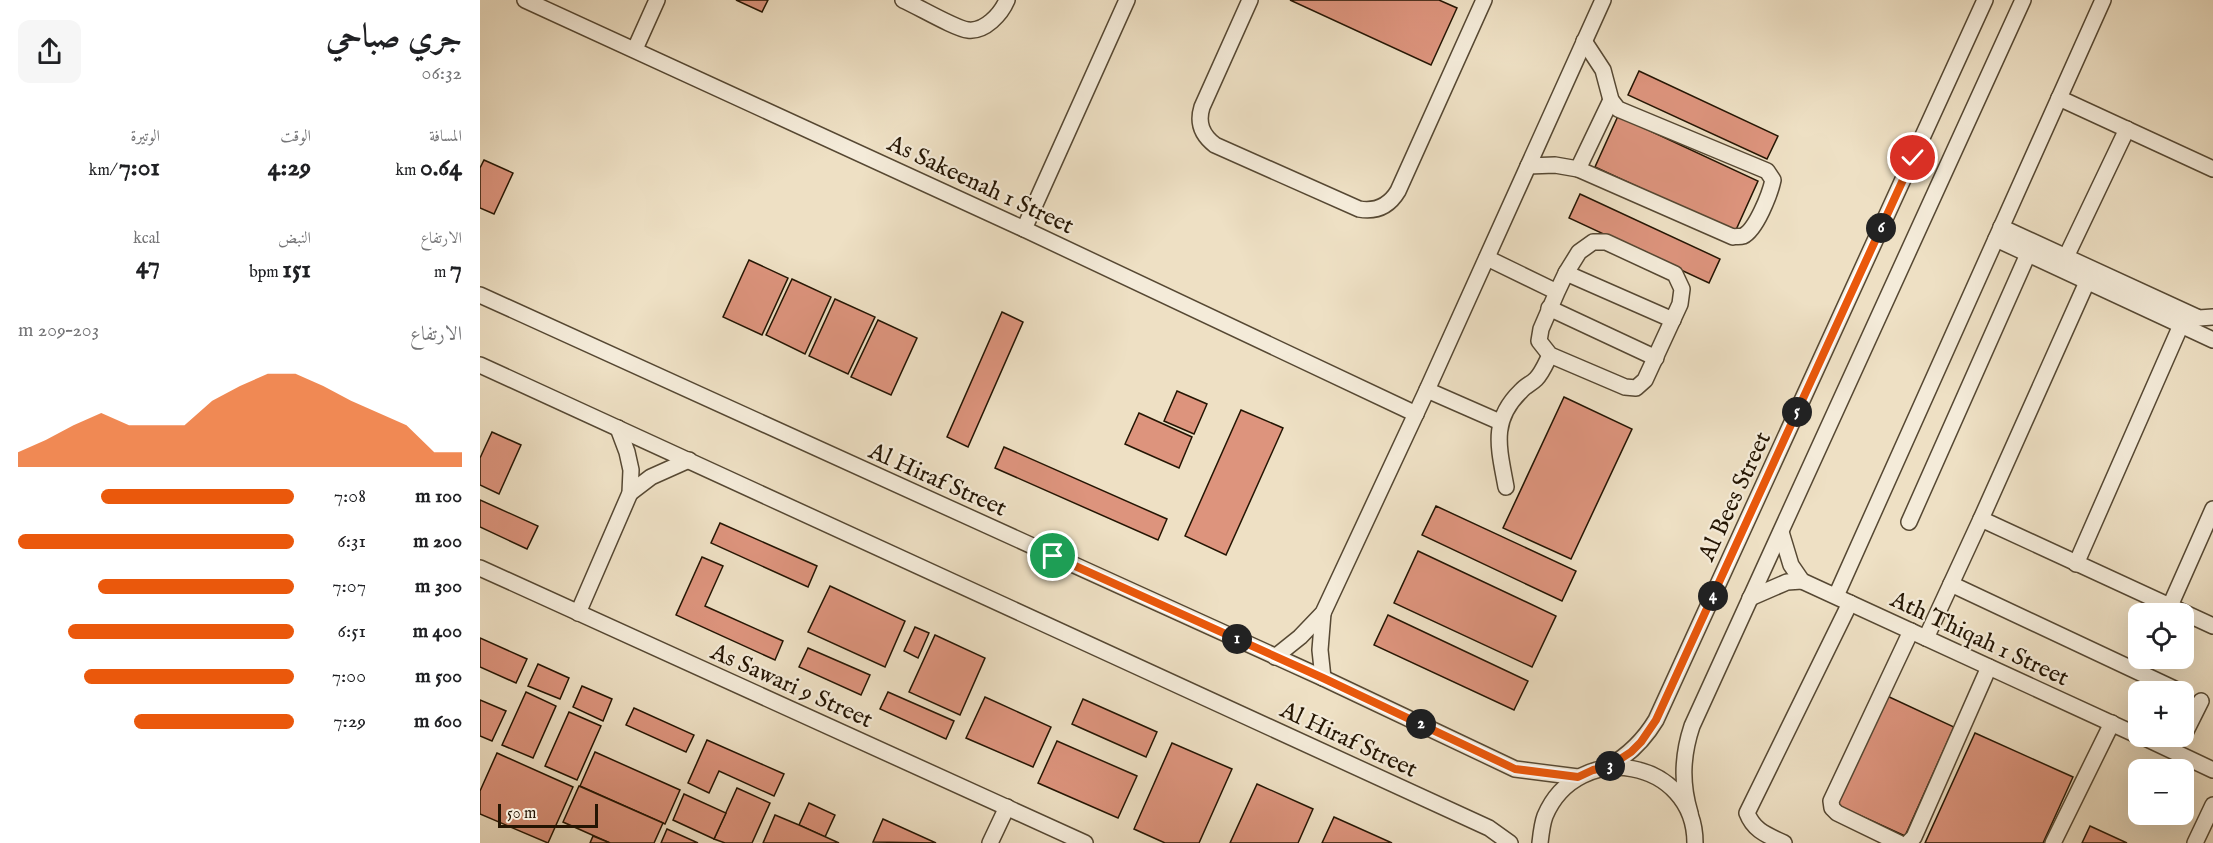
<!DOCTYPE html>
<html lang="ar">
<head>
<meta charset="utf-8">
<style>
  body { margin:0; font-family:"IM FELL English",Amiri,serif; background:#f6f6f6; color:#202124; direction:rtl; height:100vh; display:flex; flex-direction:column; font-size:22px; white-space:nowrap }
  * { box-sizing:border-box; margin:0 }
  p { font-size:20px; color:#757577 }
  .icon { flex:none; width:33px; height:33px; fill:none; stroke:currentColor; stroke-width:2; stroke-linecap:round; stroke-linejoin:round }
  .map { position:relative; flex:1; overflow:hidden; direction:ltr }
  .sheet { display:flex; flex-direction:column; background:#fff; width:480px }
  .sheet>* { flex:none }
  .controls { position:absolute; left:1648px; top:603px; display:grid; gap:12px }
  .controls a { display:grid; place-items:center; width:66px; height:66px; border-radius:12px; background:#fff; box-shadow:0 6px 24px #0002; font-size:30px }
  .scale { position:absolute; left:18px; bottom:15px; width:100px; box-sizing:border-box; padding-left:6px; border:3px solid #241503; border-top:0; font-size:16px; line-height:21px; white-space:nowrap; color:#241503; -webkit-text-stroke:4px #f4ebd9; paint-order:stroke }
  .pin { position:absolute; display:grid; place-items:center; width:51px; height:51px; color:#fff; margin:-26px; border:3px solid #fff; border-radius:50%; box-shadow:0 2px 6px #0007 }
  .km { position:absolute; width:30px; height:30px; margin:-15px; border-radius:50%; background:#222; color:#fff; font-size:16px; line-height:30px; text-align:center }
  .round { display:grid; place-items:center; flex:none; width:63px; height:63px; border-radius:12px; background:#f6f6f6 }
  .head { display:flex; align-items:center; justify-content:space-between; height:102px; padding:0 18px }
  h1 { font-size:33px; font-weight:700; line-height:45px }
  .figures { display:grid; grid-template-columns:repeat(3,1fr); gap:9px; height:102px; padding:6px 18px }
  .figures div { display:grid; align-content:center }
  .figures b { font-size:26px; font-weight:700 }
  .figures small { font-size:16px; font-weight:400 }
  .figures p { font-size:16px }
  .chart { height:168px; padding:12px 18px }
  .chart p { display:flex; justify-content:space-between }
  .chart svg { width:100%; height:108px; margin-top:6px; fill:#ea580c; opacity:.7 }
  ul { padding:0 18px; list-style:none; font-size:20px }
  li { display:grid; grid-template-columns:96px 72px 1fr; align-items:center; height:45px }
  li i { height:15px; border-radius:8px; background:#ea580c }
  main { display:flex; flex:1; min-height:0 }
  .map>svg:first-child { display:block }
  .building { fill:#dd947d; stroke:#241503; stroke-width:1.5 }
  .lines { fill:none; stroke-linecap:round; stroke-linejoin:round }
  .minor-casing { stroke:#564833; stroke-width:18 }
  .minor { stroke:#f4ebd9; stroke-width:15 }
  .route-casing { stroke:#fff; stroke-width:12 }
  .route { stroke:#ea580c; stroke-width:8 }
  .labels { text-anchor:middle; stroke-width:4.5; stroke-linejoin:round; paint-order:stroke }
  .street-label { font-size:24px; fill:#241503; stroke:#f4ebd9 }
</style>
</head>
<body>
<main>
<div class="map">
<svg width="1733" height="843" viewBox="0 0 1733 843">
  <rect width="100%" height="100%" fill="#eee0c4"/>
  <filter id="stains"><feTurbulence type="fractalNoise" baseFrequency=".00333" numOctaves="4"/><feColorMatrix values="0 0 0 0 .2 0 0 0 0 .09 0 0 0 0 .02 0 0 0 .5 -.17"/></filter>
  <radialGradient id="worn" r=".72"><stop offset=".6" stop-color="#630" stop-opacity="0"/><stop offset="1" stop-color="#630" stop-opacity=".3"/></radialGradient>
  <g class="building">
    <polygon points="256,0 288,0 282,12"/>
    <polygon points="810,0 959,0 977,8 951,65"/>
    <polygon points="1159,71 1298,136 1287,159 1148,95"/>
    <polygon points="1138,116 1278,181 1255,232 1115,167"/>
    <polygon points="4,160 33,173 14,214 0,208 0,168"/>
    <polygon points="1100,194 1240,259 1229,283 1089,218"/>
    <polygon points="269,260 308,278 282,335 243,317"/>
    <polygon points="312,279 351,297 325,354 286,335"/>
    <polygon points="355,299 395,317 368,374 329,356"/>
    <polygon points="522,312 543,322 488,447 467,437"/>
    <polygon points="398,320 437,338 411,395 371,377"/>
    <polygon points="697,391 727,404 714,434 684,421"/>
    <polygon points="1084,397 1152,429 1091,559 1023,528"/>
    <polygon points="761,410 803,428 746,555 705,536"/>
    <polygon points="659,413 712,437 699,468 645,444"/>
    <polygon points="12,432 41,445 19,494 0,485 0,458"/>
    <polygon points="524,447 687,519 678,540 515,468"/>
    <polygon points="0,500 58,526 47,549 0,527"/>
    <polygon points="956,506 1096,571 1082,601 942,535"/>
    <polygon points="240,523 337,566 328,587 231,543"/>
    <polygon points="938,551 1076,616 1052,667 914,603"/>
    <polygon points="222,557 243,566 225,606 303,641 295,660 196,615"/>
    <polygon points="350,586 425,621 405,667 328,632"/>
    <polygon points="908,615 1048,681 1034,710 894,645"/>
    <polygon points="435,627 449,633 438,658 424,651"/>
    <polygon points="455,635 505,658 480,715 429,692"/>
    <polygon points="0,638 47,659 36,683 0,667"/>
    <polygon points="328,648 390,675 381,695 319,667"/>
    <polygon points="58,664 89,678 80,699 48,686"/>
    <polygon points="102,686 132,699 123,721 93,707"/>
    <polygon points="46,692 76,706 53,758 22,745"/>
    <polygon points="408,692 474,721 466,739 400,709"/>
    <polygon points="1405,695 1474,727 1425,836 1355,804"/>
    <polygon points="505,697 571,727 553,767 486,738"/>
    <polygon points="603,699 677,732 666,757 592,724"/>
    <polygon points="0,700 26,711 12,741 0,736"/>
    <polygon points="154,708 214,735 206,752 146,725"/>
    <polygon points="89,712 121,726 97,780 65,766"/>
    <polygon points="1495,733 1593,777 1563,843 1445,843"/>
    <polygon points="227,740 304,774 294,796 239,771 229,793 208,783"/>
    <polygon points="577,741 657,776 638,818 558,783"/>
    <polygon points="692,743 752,769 719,843 685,843 654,829"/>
    <polygon points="115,752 200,790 185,824 100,786"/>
    <polygon points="17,753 93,787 68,843 0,814 0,791"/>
    <polygon points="777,784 833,809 818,843 750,843"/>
    <polygon points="99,786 183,823 174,843 130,843 83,822"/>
    <polygon points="257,788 290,803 272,843 245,843 234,839"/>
    <polygon points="204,794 246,813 234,839 193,820"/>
    <polygon points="329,803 355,815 345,837 319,825"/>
    <polygon points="295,815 319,825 359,843 283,843"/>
    <polygon points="854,817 912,843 842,843"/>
    <polygon points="403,819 456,843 393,842"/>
    <polygon points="1610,826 1647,843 1602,843"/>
    <polygon points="187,829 218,843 181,843"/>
    <polygon points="113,836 130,843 110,843"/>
  </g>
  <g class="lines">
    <g class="minor-casing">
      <g id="minor">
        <polyline points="45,0 544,229 936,414"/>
        <path d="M423,0C437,6 476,29 488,30C505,32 521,14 527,0"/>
        <path d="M770,0L722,107C717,123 722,135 735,145L879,209C896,212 909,206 918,191L1004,0"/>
        <polyline points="155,49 177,0"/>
        <polyline points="1579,98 1733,169"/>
        <path d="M1048,166L1075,165L1098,169L1253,237C1256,236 1260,237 1263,236C1276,230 1290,194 1293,180L1287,171L1138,109L1131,100L1123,70L1104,41"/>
        <polyline points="1098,169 1131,100"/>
        <polyline points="1521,227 1719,318 1733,317"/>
        <polyline points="544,229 647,0"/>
        <polyline points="1516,239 1733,340"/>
        <polyline points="1586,257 1647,129"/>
        <polyline points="1007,258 1077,292 1086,273 1099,252 1113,242 1126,242 1195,274 1202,289 1200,304 1165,380 1156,388 1145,387 1070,355 1059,341 1061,329 1077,292"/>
        <polyline points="1086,273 1193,320"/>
        <polyline points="1607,282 1501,519 1733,626"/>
        <polyline points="0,295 843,678 1035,769 1098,777"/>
        <polyline points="1069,308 1176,358"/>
        <polyline points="0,365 1009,828 1030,843"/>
        <polyline points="947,390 1020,422"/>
        <path d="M1026,487C1019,448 1010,421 1041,391C1045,386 1051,384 1056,379C1062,373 1066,363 1070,355"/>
        <polyline points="150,493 171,477 209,460"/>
        <polyline points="1501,519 1471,584 1701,692"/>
        <polyline points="1429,522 1548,254"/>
        <polyline points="1301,532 1311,565 1322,581 1659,736"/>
        <polyline points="1596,564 1701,325"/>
        <polyline points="0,568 605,843"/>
        <polyline points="1356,596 1623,0"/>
        <polyline points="1270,598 1307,582 1322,581"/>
        <polyline points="1690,606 1733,509"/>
        <polyline points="98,613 150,493 151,470 147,452 138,428"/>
        <polyline points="1446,638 1471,584"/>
        <polyline points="795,657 820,637 843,613 947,390 1123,0"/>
        <polyline points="843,678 840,650 843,613"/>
        <polyline points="1704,735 1721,701"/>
        <polyline points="1661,736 1733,770"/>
        <path d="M1128,767C1149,755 1164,740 1176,720L1505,0"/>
        <path d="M1210,813C1201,783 1202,756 1212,726L1543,0"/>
        <polyline points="510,843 527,807"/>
        <path d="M1060,843C1061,834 1062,824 1065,816C1098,738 1215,759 1215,843"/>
        <path d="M1304,843C1287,835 1274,831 1267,813L1370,603"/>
        <polyline points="1419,843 1357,813 1352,808 1351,801 1431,631"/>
        <polyline points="1428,843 1434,837 1509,667"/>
        <polyline points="1573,843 1632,723"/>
        <polyline points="1715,843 1733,805"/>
      </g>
    </g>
    <use href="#minor" class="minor"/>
  </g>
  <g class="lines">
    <g class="route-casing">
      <polyline id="route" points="573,556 843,678 1035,769 1098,777 1113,770 1128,767 1151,752 1161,742 1176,720 1433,158"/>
    </g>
    <use href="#route" class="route"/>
  </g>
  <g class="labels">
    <g class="street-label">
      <text transform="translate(501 184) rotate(25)" y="8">As Sakeenah 1 Street</text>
      <text transform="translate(458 479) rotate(24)" y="8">Al Hiraf Street</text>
      <text transform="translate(1254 496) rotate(-65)" y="8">Al Bees Street</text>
      <text transform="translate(1500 638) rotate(25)" y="8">Ath Thiqah 1 Street</text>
      <text transform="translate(312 685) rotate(24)" y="8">As Sawari 9 Street</text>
      <text transform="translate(869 739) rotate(25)" y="8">Al Hiraf Street</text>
    </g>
  </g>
  <rect width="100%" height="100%" filter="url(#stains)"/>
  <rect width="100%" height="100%" fill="url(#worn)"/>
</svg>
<div class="controls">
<a><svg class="icon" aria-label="locate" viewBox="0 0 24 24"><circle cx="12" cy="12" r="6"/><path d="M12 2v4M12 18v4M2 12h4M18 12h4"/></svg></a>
<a>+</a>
<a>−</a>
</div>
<div class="scale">50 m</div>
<div class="pin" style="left:573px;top:556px;background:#1e9e55"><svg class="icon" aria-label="arrive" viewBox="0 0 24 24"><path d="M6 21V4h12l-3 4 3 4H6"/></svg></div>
<div class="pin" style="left:1433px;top:158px;background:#d93025"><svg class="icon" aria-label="check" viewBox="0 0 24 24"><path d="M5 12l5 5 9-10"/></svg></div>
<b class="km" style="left:757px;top:639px">1</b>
<b class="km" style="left:941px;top:724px">2</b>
<b class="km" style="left:1130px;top:766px">3</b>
<b class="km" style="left:1233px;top:596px">4</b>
<b class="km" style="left:1317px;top:412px">5</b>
<b class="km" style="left:1401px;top:228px">6</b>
</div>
<section class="sheet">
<div class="head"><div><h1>جري صباحي</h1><p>06:32</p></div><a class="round"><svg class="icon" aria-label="share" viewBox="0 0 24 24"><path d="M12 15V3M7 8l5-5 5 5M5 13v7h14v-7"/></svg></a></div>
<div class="figures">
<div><p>المسافة</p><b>0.64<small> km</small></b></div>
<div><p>الوقت</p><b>4:29</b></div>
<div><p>الوتيرة</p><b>7:01<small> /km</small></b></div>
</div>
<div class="figures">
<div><p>الارتفاع</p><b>7<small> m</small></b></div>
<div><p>النبض</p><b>151<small> bpm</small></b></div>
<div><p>kcal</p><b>47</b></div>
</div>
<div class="chart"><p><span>الارتفاع</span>203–209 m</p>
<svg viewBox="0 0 160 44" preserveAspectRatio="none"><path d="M0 44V38L10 33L20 27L30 22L40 27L50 27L60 27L70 17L80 11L90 6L100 6L110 11L120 17L130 22L140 27L150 38L160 38V44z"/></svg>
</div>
<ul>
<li><b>100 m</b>7:08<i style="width:70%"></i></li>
<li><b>200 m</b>6:31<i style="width:100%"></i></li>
<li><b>300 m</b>7:07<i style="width:71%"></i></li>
<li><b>400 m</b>6:51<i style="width:82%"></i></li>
<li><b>500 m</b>7:00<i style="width:76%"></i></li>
<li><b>600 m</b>7:29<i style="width:58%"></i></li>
</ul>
</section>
</main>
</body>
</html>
